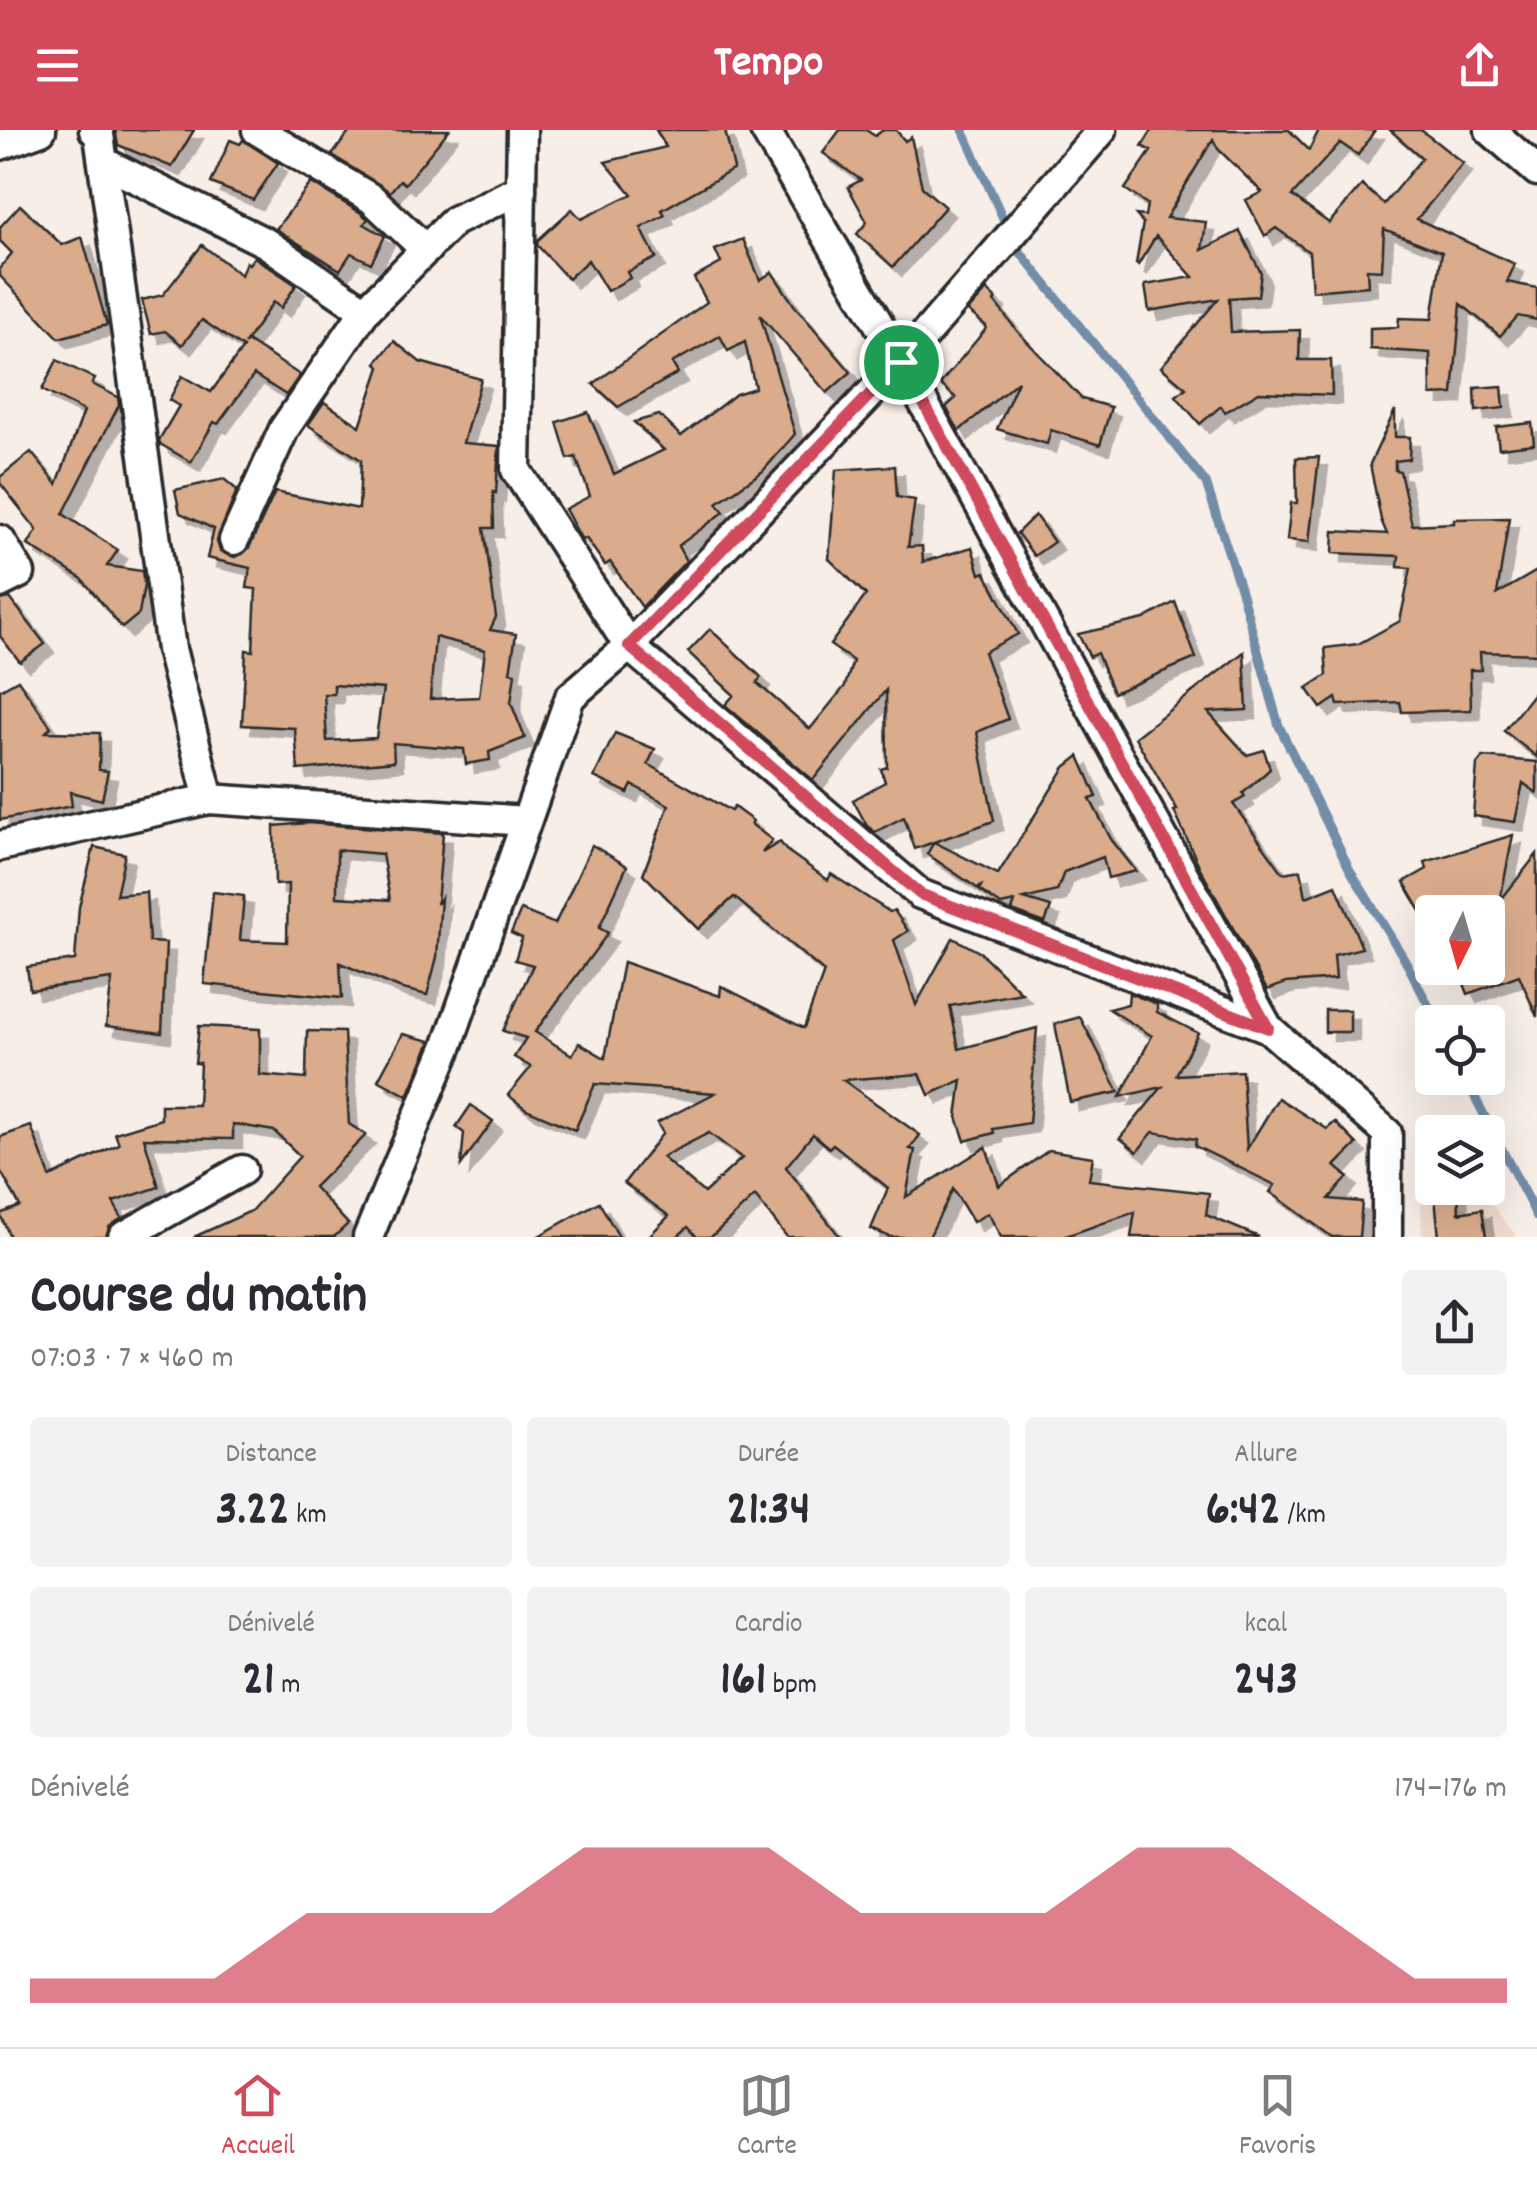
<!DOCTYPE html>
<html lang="fr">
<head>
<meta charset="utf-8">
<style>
  body { margin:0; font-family:Dekko,sans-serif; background:#f2f2f3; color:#2b2b33; height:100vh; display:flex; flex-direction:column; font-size:38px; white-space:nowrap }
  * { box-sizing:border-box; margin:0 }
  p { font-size:32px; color:#7c7c81 }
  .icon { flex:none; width:55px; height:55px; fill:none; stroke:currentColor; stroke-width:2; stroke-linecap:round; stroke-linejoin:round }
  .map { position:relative; height:1107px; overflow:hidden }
  .drawer { display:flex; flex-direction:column; background:#fff; flex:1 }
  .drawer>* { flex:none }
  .needle { width:65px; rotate:185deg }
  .buttons { position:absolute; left:1415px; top:765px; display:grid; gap:20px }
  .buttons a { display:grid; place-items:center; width:90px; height:90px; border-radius:10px; background:#fff; box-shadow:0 10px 40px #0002; font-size:50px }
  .pin { position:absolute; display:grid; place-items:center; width:85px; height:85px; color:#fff; margin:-42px; border:5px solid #fff; border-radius:50%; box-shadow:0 2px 10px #0007 }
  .round { display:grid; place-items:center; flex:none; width:105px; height:105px; border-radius:10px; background:#f2f2f3 }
  .headline { display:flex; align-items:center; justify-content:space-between; height:170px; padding:0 30px }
  h1 { font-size:55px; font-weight:700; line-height:75px }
  .metrics { display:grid; grid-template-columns:repeat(3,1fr); gap:15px; height:170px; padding:10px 30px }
  .metrics div { display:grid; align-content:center; border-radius:10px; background:#f2f2f3; text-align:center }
  .metrics b { font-size:50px; font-weight:700 }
  .metrics small { font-size:28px; font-weight:400 }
  .metrics p { font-size:28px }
  .chart { height:280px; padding:20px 30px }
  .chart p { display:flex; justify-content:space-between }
  .chart svg { width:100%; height:180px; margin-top:10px; fill:#d1495b; opacity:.7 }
  header { display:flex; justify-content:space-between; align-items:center; height:130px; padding:0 30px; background:#d1495b; color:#fff; font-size:45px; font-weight:700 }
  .tabs { display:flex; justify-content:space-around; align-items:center; height:140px; border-top:2px solid #e1e1e2; background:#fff; font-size:28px; color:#7c7c81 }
  .tabs a { display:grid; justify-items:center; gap:5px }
  .tabs .on { color:#d1495b }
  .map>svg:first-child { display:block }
  .built { fill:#efdacc }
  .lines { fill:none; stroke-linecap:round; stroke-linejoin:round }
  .stream { stroke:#728da8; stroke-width:9 }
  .building { fill:#daac8c; stroke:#2b2b2b; stroke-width:2.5; fill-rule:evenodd; filter:url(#shadow) }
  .minor-casing { stroke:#2b2b2b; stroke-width:35 }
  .minor { stroke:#fff; stroke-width:28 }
  .route-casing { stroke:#fff; stroke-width:20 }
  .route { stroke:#d1495b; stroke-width:12 }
</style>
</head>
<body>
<header><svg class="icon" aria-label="menu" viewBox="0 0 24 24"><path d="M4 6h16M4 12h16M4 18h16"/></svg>Tempo<svg class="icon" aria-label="share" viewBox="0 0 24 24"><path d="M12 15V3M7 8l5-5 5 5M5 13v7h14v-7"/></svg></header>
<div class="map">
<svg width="1537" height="1107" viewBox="0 0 1537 1107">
  <defs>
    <filter id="shadow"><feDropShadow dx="9" dy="9" stdDeviation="0" flood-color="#0004"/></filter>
  </defs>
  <rect width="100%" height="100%" fill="#f8eee8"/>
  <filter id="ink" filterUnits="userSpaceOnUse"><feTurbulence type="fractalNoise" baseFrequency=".01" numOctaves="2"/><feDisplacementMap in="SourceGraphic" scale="20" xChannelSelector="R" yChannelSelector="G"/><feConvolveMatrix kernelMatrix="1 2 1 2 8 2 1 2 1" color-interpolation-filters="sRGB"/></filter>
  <g filter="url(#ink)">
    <polygon class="built" points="1425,1032 1432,1032 1432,1058 1479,1058 1517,1107 1422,1107 1420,1042"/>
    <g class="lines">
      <g class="stream">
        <polyline points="963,0 1016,117 1206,353 1241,461 1279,596 1350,740 1405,830 1437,892"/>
        <polyline points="1465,948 1537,1087"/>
      </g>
    </g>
    <g class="building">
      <polygon points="115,0 194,0 172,37 118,15"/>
      <polygon points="351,0 449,0 405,54 400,50 390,62 332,25"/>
      <polygon points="656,0 725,0 734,39 662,80 665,85 641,98 656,128 627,142 630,148 607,161 588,130 568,149 537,115 538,110 572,79 581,89 632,64 605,32 666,17"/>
      <polygon points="840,0 866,0 875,6 883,0 896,0 905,11 911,7 922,57 945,77 893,137 857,104 867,92 848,57 861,50 823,23"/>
      <polygon points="1152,0 1289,0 1309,20 1319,0 1375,0 1358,25 1340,13 1292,66 1329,93 1362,55 1384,74 1422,28 1390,0 1421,0 1463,33 1417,89 1515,134 1507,152 1537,158 1537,190 1518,186 1500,206 1461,174 1453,264 1431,265 1430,223 1370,219 1370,198 1398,197 1399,188 1432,189 1442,122 1384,99 1382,140 1367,139 1368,156 1312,161 1309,122 1276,98 1265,106 1246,70 1262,62 1218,19 1213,9 1166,88 1206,92 1202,120 1240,101 1261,143 1258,166 1229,168 1231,202 1300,200 1299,230 1331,230 1332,265 1259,262 1225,282 1221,276 1200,294 1176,266 1186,258 1161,237 1218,169 1149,181 1145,155 1193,147 1156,106 1138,135 1136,134 1143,93 1136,85 1145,86 1147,74 1125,59 1151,21 1142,16"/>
      <polygon points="230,10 240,14 243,10 278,33 253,70 211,53"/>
      <polygon points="311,53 361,83 368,89 364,94 385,106 371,133 351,123 340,140 276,99"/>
      <polygon points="20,75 62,115 82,107 107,195 59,208 0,146 0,138 12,123 0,111 0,97"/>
      <polygon points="743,109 760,150 772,142 794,175 851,242 827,263 760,185 795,304 763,341 717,373 724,382 678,416 686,431 642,477 610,432 605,435 586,408 582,410 565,379 590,366 576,327 568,329 557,292 588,282 614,344 664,320 634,292 659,285 681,306 736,264 755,258 745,212 728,221 720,206 672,233 678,243 618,277 593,254 707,172 694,148 721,133 715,120"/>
      <polygon points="202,115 241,145 246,132 249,134 254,127 296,155 281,178 273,172 244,215 247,211 300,245 286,265 254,245 218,294 214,292 191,332 160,314 159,310 179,276 169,270 182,246 211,262 243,218 202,190 182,215 165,201 151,204 142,170 163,165"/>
      <polygon points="987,160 996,169 994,171 1018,202 1082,269 1111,277 1100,315 1051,300 1047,314 997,299 1018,251 959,301 946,277 956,268 940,254 985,200 986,196 968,181"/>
      <path d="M394,211L420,232L481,249L463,313L499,316L496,363L493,362L494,398H484L496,487L490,500L516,504L510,542L515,543L511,573L525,608L489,622L490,630L466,634L464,619L393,613L394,631L298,640L295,598L242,595L246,520L253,521L256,459L247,458L250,438L207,428L214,399L180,383L175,360L224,349L237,360L217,411L220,421L235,427L249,418L275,362L359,379L361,330L308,295L324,272L360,296L380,237L376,233ZM435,507L485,520L479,567L430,569ZM334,555L383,559L376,608L327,611L324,564H334Z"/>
      <polygon points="57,230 95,249 92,254 118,267 119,275 63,384 118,420 107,436 142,441 144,455 139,484 122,498 82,449 28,415 37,400 0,353 0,347 31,322 57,354 84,281 42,260"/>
      <polygon points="1502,256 1504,278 1476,281 1475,258"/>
      <polygon points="1395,280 1395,307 1410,307 1409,329 1395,331 1395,340 1400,341 1412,395 1454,393 1454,389 1509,388 1497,464 1537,441 1537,524 1480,522 1481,540 1470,540 1471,580 1402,582 1400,572 1338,575 1336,568 1321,578 1307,558 1327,545 1325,518 1358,514 1400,491 1411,438 1398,437 1399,426 1333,423 1334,401 1387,404 1381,390 1370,334"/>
      <polygon points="1532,293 1534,314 1499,318 1496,297"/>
      <polygon points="1319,327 1309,412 1287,410 1291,373 1297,373 1296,328"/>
      <polygon points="895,336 897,367 915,370 908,417 922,416 923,432 972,417 980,444 985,442 1018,504 984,522 1008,589 977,602 994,691 934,712 998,744 1065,637 1079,626 1097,667 1090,669 1111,709 1136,741 1108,748 1103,727 1064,742 1057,761 1024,769 1051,777 1045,793 1012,781 1015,772 1001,775 979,760 981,756 977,758 927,724 934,712 915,719 904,687 875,702 867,696 853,670 885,652 881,639 887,637 886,560 813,650 725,575 734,565 688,522 710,499 761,547 757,553 810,599 845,556 853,531 830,515 866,465 829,429 836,340"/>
      <polygon points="1035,385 1054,412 1034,426 1017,403"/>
      <polygon points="10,468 45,514 20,532 0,506 0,470"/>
      <polygon points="1175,472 1196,528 1113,563 1097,523 1090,527 1078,504 1144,489"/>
      <polygon points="1244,522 1247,580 1208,582 1247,625 1264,620 1270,639 1243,663 1245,667 1233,674 1283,743 1301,740 1306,767 1336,755 1362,818 1334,825 1336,849 1286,853 1267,860 1200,738 1174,681 1177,680 1135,607"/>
      <polygon points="18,550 51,597 46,602 100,603 99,640 108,641 102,670 70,662 72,676 0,690 0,560"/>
      <polygon points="1537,559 1537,627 1504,601"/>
      <path d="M615,603L655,619L648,634L731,681L734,677L753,691L751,694L772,710L762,723L780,712L786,720L828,750L831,744L890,782L894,780L908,801L894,810L916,875L953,808L981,823L1022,863L950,876L959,919L1037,898L1029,993L993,999L994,1003L965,1011L957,987L962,950L929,965L920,944L843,950L920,1005L910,1019L915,1020L906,1067L986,1017L999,1056L1049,1020L1093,1027L1089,1050L1209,1063L1206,1085L1259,1107H1131L1135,1082L1063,1107H1001L988,1083L973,1092L953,1059L929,1107H890L871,1099L888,1058L833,1014L829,1018L813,1004L786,1037L840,1107H787L755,1066L711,1107H697L688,1097L677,1107H648L669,1086L624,1053L663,1003L657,993L715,963L595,954L575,1000L526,979L508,965L531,937L514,927L526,908L503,901L533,835L515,830L522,808L511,803L521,780L555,794L592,715L627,736L599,798L608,803L535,902L572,925L579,913L605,928L623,832L720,866L721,856L804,898L824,842L734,767L698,799L643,744L669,675L632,655L628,663L594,647ZM709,1003L742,1028L704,1063L662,1027Z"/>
      <polygon points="1483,627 1537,632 1537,663 1523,653 1515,692 1473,686 1477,634"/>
      <path d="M307,693L443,703L437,774L441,768L437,827L427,865L399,858L340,833L342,868L204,854L213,762L244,766L240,810L287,812L288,754L275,755L274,696ZM337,720L382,724L390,770L337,767Z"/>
      <polygon points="1513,705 1500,771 1537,724 1537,887 1519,845 1468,864 1458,838 1488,838 1488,787 1491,782 1453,782 1448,776 1425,788 1404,752 1427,739 1425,732"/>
      <polygon points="94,717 125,724 116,765 146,762 149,812 166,813 162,903 106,896 112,849 30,860 27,837 75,830 79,777"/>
      <polygon points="1129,863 1157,874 1157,882 1198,903 1176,945 1242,941 1247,1019 1278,968 1327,999 1335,992 1357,1014 1335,1036 1348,1047 1329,1069 1362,1072 1359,1107 1332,1107 1270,1062 1275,1055 1195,1016 1196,1009 1153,1002 1137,1022 1120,1008 1162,957 1120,967 1152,906 1109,879 1128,874"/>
      <rect x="1325" y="880" width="25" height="22"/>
      <polygon points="1080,887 1119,962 1070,972 1055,894"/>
      <polygon points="199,896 260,899 260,945 306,949 307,901 344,902 349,994 366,1005 314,1057 348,1094 334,1107 194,1107 251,1081 300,1026 274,1001 233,994 233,1009 144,1008 159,1057 113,1072 122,1088 109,1097 106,1107 10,1107 0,1084 20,1076 0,1040 0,1007 31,996 50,1047 119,1014 115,1003 161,989 161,975 198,975 200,933 195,933"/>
      <polygon points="403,904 431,911 408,966 378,950"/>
      <polygon points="471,975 493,991 461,1035 464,1003 456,997"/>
      <polygon points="1434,1058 1458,1058 1459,1083 1482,1079 1486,1107 1439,1107"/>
      <polygon points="599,1072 619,1107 537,1107"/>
    </g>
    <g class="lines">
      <g class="minor-casing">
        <g id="minor">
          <polyline points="94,0 99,5 171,519 209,669"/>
          <polyline points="257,0 372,69 426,120"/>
          <polyline points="522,0 516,340 629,516 920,764 1268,898 1387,1003 1387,1107"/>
          <polyline points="765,0 901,232 1268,898"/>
          <polyline points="1490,0 1537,41"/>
          <polyline points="0,15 41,0"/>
          <polyline points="103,32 266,113 365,181"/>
          <polyline points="0,410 20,443 0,453"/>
          <polyline points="234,410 284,299 365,181 454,91 521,59"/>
          <polyline points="0,716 209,669 526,691"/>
          <polyline points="123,1107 242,1040"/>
          <polyline points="368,1107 448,915 570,567 629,516 901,232 1102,0"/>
        </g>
      </g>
      <use href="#minor" class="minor"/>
    </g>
  </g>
  <g class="lines" filter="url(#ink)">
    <g class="route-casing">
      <polygon id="route" points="901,232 1268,898 920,764 629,516"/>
    </g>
    <use href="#route" class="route"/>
  </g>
</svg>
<div class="buttons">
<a><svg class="needle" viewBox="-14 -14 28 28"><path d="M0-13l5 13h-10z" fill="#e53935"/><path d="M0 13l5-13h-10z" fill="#7c7c81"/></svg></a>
<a><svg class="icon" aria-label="locate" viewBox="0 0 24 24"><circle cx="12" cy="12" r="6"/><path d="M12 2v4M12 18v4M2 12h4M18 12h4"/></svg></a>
<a><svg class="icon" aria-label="layers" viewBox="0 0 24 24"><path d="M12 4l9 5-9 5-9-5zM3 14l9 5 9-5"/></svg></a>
</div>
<div class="pin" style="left:901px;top:232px;background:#1e9e55"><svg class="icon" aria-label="arrive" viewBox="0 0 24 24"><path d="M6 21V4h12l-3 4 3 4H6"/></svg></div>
</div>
<section class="drawer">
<div class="headline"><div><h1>Course du matin</h1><p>07:03 · 7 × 460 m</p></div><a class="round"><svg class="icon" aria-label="share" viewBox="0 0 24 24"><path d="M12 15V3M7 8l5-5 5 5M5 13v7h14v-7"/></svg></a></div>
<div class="metrics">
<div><p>Distance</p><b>3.22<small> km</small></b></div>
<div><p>Durée</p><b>21:34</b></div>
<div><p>Allure</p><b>6:42<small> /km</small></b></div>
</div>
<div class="metrics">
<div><p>Dénivelé</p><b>21<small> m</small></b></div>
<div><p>Cardio</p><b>161<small> bpm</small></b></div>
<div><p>kcal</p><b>243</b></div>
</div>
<div class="chart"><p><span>Dénivelé</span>174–176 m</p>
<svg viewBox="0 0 160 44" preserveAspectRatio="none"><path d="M0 44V38L10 38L20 38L30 22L40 22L50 22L60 6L70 6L80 6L90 22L100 22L110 22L120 6L130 6L140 22L150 38L160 38V44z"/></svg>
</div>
</section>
<nav class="tabs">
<a class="on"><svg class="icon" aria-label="home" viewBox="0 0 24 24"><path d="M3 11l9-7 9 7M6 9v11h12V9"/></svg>Accueil</a>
<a><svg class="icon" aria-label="map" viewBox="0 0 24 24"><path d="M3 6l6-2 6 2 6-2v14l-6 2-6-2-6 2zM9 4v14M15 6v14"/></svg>Carte</a>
<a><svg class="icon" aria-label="saved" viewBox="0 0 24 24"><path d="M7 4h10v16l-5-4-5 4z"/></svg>Favoris</a>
</nav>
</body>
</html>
